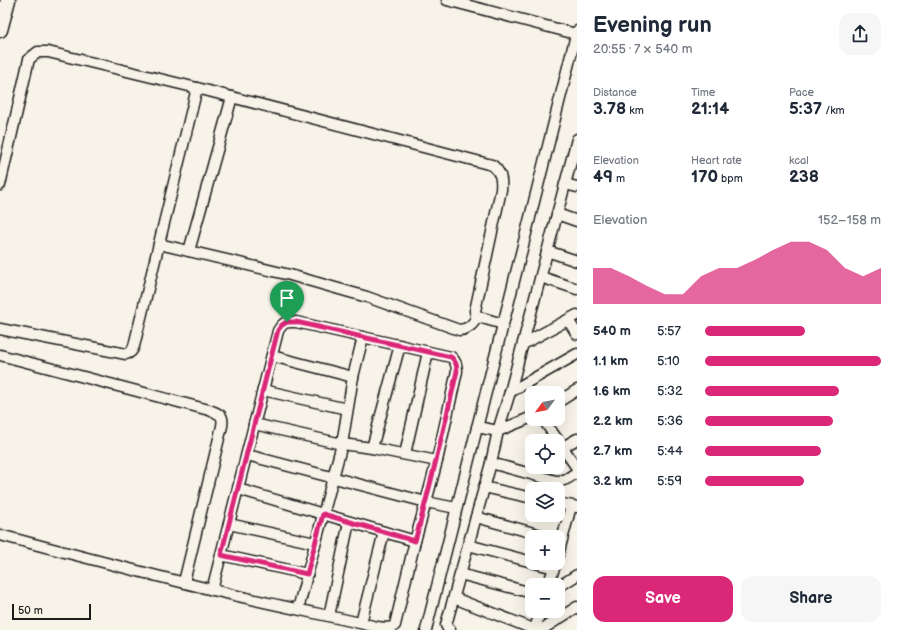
<!DOCTYPE html>
<html lang="en">
<head>
<meta charset="utf-8">
<style>
  body { margin:0; font-family:"Balsamiq Sans",sans-serif; background:#f6f6f7; color:#1f2937; height:100vh; display:flex; flex-direction:column; font-size:15px; white-space:nowrap }
  * { box-sizing:border-box; margin:0 }
  p { font-size:13px; color:#747a83 }
  .icon { flex:none; width:22px; height:22px; fill:none; stroke:currentColor; stroke-width:2; stroke-linecap:round; stroke-linejoin:round }
  .map { position:relative; flex:1; overflow:hidden }
  .drawer { display:flex; flex-direction:column; background:#fff; width:320px }
  .drawer>* { flex:none }
  .needle { width:26px; rotate:238deg }
  .fabs { position:absolute; left:525px; top:386px; display:grid; gap:8px }
  .fabs a { display:grid; place-items:center; width:40px; height:40px; border-radius:8px; background:#fff; box-shadow:0 4px 16px #0002; font-size:20px }
  .scale { position:absolute; left:12px; bottom:10px; width:79px; box-sizing:border-box; padding-left:4px; border:2px solid #1c1c1c; border-top:0; font-size:11px; line-height:14px; white-space:nowrap; color:#1c1c1c; -webkit-text-stroke:3px #f7f3e8; paint-order:stroke }
  .pin { position:absolute; display:grid; place-items:center; width:34px; height:34px; color:#fff; margin:-41px -17px; border-radius:50% 50% 50% 0; rotate:-45deg; box-shadow:0 0 4px #0007 }
  .pin .icon { rotate:45deg }
  .round { display:grid; place-items:center; flex:none; width:42px; height:42px; border-radius:12px; background:#f6f6f7 }
  .headline { display:flex; align-items:center; justify-content:space-between; height:68px; padding:0 16px }
  h1 { font-size:22px; font-weight:800; line-height:30px }
  .figures { display:grid; grid-template-columns:repeat(3,1fr); gap:6px; height:68px; padding:4px 16px }
  .figures div { display:grid; align-content:center }
  .figures b { font-size:17px; font-weight:800 }
  .figures small { font-size:11px; font-weight:400 }
  .figures p { font-size:11px }
  .chart { height:112px; padding:8px 16px }
  .chart p { display:flex; justify-content:space-between }
  .chart svg { width:100%; height:72px; margin-top:4px; fill:#db2777; opacity:.7 }
  .action { display:flex; gap:8px; margin-top:auto; padding:8px 16px }
  .action a { flex:1; height:46px; border-radius:12px; background:#db2777; color:#fff; font-size:16px; font-weight:800; line-height:46px; text-align:center }
  .action a+a { background:#f6f6f7; color:#1f2937 }
  ul { padding:0 16px; list-style:none; font-size:13px }
  li { display:grid; grid-template-columns:64px 48px 1fr; align-items:center; height:30px }
  li i { height:10px; border-radius:5px; background:#db2777 }
  main { display:flex; flex:1; min-height:0 }
  .map>svg:first-child { display:block }
  .lines { fill:none; stroke-linecap:round; stroke-linejoin:round }
  .street-casing { stroke:#1c1c1c; stroke-width:13 }
  .secondary-casing { stroke:#1c1c1c; stroke-width:17 }
  .street { stroke:#f7f3e8; stroke-width:10 }
  .secondary { stroke:#f7f3e8; stroke-width:14 }
  .route-casing { stroke:#fff; stroke-width:8 }
  .route { stroke:#db2777; stroke-width:5 }
</style>
</head>
<body>
<main>
<div class="map">
<svg width="577" height="630" viewBox="0 0 577 630">
  <rect width="100%" height="100%" fill="#f7f3e8"/>
  <filter id="ink" filterUnits="userSpaceOnUse"><feTurbulence type="fractalNoise" baseFrequency=".025" numOctaves="2"/><feDisplacementMap in="SourceGraphic" scale="8" xChannelSelector="R" yChannelSelector="G"/><feConvolveMatrix kernelMatrix="1 2 1 2 8 2 1 2 1" color-interpolation-filters="sRGB"/></filter>
  <g filter="url(#ink)">
    <g class="lines">
      <g class="street-casing">
        <g id="street">
          <polyline points="447,0 576,34"/>
          <polyline points="565,184 577,187"/>
          <path d="M0,185L29,59L38,52H48L197,88L492,165C501,172 502,179 501,190L475,311L476,315L479,317L503,324"/>
          <polyline points="557,214 577,221"/>
          <path d="M159,244L290,275L367,297L459,330C468,330 473,324 478,316"/>
          <polyline points="189,251 232,97"/>
          <polyline points="547,251 577,261"/>
          <polyline points="541,277 577,289"/>
          <polyline points="568,320 577,334"/>
          <path d="M0,329L126,354C131,353 132,351 134,346L197,88"/>
          <polyline points="523,344 577,315"/>
          <path d="M0,355L209,410C219,414 224,414 222,426L184,582"/>
          <polyline points="272,356 353,377"/>
          <polyline points="263,390 347,409"/>
          <polyline points="510,392 577,354"/>
          <polyline points="558,402 577,390"/>
          <polyline points="543,419 577,468"/>
          <polyline points="254,424 342,444 372,448 437,461"/>
          <polyline points="477,427 498,431 532,417"/>
          <polyline points="563,447 577,439"/>
          <polyline points="372,448 400,345"/>
          <polyline points="405,454 428,352"/>
          <polyline points="247,455 426,502 456,508"/>
          <path d="M491,463L556,481C564,482 570,477 577,472"/>
          <polyline points="484,487 532,498"/>
          <polyline points="238,489 415,541"/>
          <polyline points="558,503 577,507"/>
          <polyline points="476,517 548,537"/>
          <polyline points="229,524 315,543"/>
          <path d="M0,535C79,556 158,577 238,596C284,607 331,616 377,627L386,628L393,627L395,625L415,541L426,502L437,461L457,371C457,365 456,361 451,357L296,322C286,322 284,321 278,331L212,590"/>
          <polyline points="468,545 532,562"/>
          <polyline points="221,555 307,574"/>
          <polyline points="558,555 571,506"/>
          <polyline points="535,563 554,568"/>
          <polyline points="460,574 532,593"/>
          <polyline points="548,585 556,563"/>
          <polyline points="558,587 577,575"/>
          <polyline points="454,598 536,630"/>
          <polyline points="298,609 342,444 353,377 363,337"/>
          <polyline points="329,616 349,522"/>
          <polyline points="361,623 384,532"/>
          <polyline points="426,630 577,31"/>
          <polyline points="450,630 448,629 446,625 491,463 498,431 510,392 577,139"/>
          <polyline points="535,630 540,611"/>
          <polyline points="541,630 577,607"/>
        </g>
      </g>
      <g class="secondary-casing">
        <polyline id="secondary" points="0,30 8,0"/>
      </g>
      <use href="#street" class="street"/>
      <use href="#secondary" class="secondary"/>
    </g>
  </g>
  <g class="lines" filter="url(#ink)">
    <g class="route-casing">
      <path id="route" d="M287,322H296L451,357C456,361 457,365 457,371C444,428 431,485 415,541L323,514L307,574L221,555L278,330L282,325Z"/>
    </g>
    <use href="#route" class="route"/>
  </g>
</svg>
<div class="fabs">
<a><svg class="needle" viewBox="-14 -14 28 28"><path d="M0-13l5 13h-10z" fill="#e53935"/><path d="M0 13l5-13h-10z" fill="#747a83"/></svg></a>
<a><svg class="icon" aria-label="locate" viewBox="0 0 24 24"><circle cx="12" cy="12" r="6"/><path d="M12 2v4M12 18v4M2 12h4M18 12h4"/></svg></a>
<a><svg class="icon" aria-label="layers" viewBox="0 0 24 24"><path d="M12 4l9 5-9 5-9-5zM3 14l9 5 9-5"/></svg></a>
<a>+</a>
<a>−</a>
</div>
<div class="scale">50 m</div>
<div class="pin" style="left:287px;top:322px;background:#1e9e55"><svg class="icon" aria-label="arrive" viewBox="0 0 24 24"><path d="M6 21V4h12l-3 4 3 4H6"/></svg></div>
</div>
<section class="drawer">
<div class="headline"><div><h1>Evening run</h1><p>20:55 · 7 × 540 m</p></div><a class="round"><svg class="icon" aria-label="share" viewBox="0 0 24 24"><path d="M12 15V3M7 8l5-5 5 5M5 13v7h14v-7"/></svg></a></div>
<div class="figures">
<div><p>Distance</p><b>3.78<small> km</small></b></div>
<div><p>Time</p><b>21:14</b></div>
<div><p>Pace</p><b>5:37<small> /km</small></b></div>
</div>
<div class="figures">
<div><p>Elevation</p><b>49<small> m</small></b></div>
<div><p>Heart rate</p><b>170<small> bpm</small></b></div>
<div><p>kcal</p><b>238</b></div>
</div>
<div class="chart"><p><span>Elevation</span>152–158 m</p>
<svg viewBox="0 0 160 44" preserveAspectRatio="none"><path d="M0 44V22L10 22L20 27L30 33L40 38L50 38L60 27L70 22L80 22L90 17L100 11L110 6L120 6L130 11L140 22L150 27L160 22V44z"/></svg>
</div>
<ul>
<li><b>540 m</b>5:57<i style="width:57%"></i></li>
<li><b>1.1 km</b>5:10<i style="width:100%"></i></li>
<li><b>1.6 km</b>5:32<i style="width:76%"></i></li>
<li><b>2.2 km</b>5:36<i style="width:73%"></i></li>
<li><b>2.7 km</b>5:44<i style="width:66%"></i></li>
<li><b>3.2 km</b>5:59<i style="width:56%"></i></li>
</ul>
<div class="action"><a>Save</a><a>Share</a></div>
</section>
</main>
</body>
</html>
